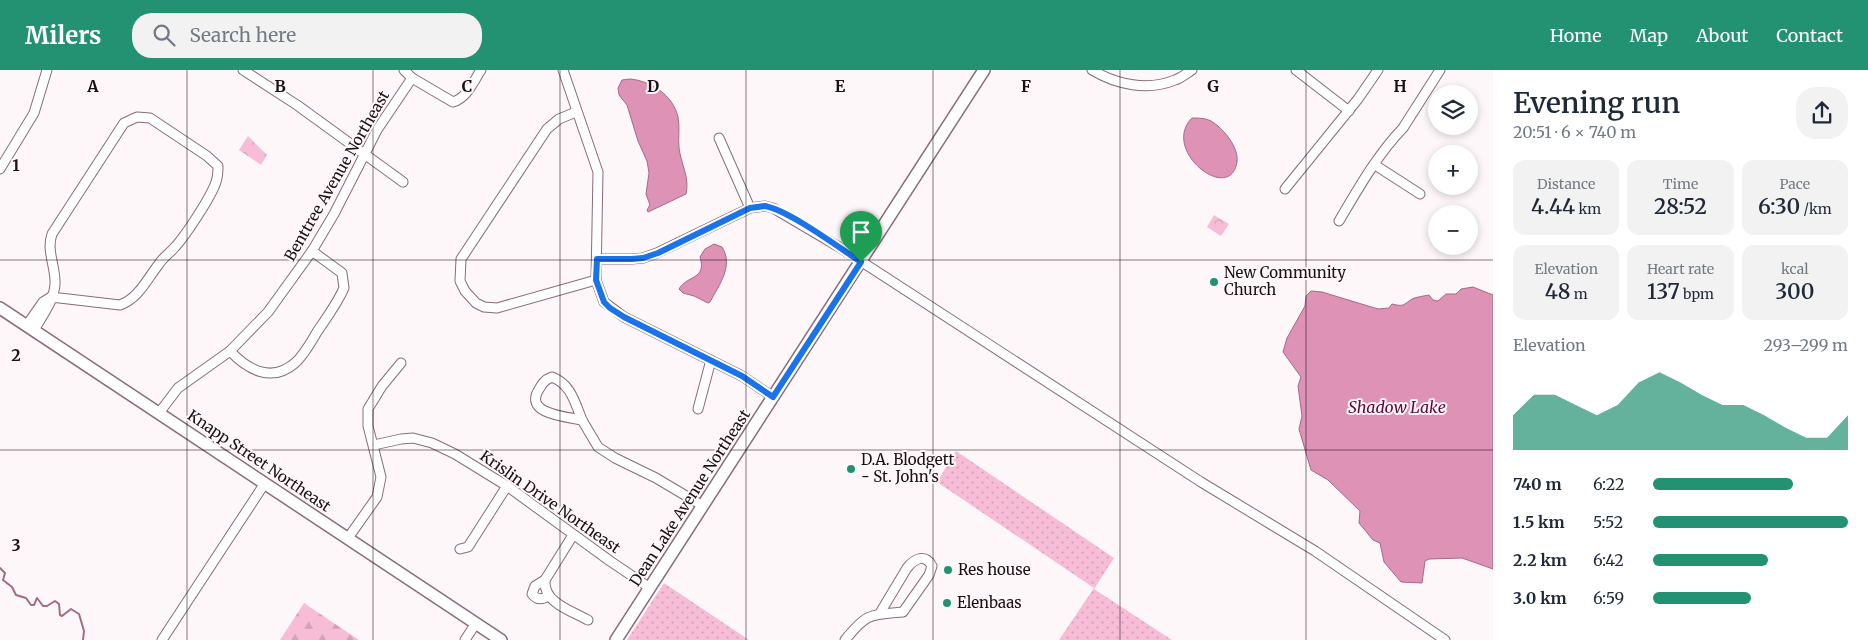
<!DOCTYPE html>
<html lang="en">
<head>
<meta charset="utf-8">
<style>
  body { margin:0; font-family:Merriweather,serif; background:#f2f2f3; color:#1f2937; height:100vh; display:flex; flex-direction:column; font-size:19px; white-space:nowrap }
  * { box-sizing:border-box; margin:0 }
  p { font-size:16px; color:#747a83 }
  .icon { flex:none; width:28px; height:28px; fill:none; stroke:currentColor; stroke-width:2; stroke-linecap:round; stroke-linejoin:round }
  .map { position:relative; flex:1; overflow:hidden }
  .drawer { display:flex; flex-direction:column; background:#fff; width:375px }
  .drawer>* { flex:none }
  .fabs { position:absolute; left:1428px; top:15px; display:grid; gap:10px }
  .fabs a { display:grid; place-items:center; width:50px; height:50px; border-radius:50%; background:#fff; box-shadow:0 2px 8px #0003; font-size:25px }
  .pin { position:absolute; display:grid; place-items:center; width:42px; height:42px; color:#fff; margin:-51px -21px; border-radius:50% 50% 50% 0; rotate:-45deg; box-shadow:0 0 5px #0007 }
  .pin .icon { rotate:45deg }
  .round { display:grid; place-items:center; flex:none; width:52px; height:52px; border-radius:20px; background:#f2f2f3 }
  .summary { display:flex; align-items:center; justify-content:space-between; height:85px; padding:0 20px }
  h1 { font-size:28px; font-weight:600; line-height:38px }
  .figures { display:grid; grid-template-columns:repeat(3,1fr); gap:8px; height:85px; padding:5px 20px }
  .figures div { display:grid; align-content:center; border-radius:12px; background:#f2f2f3; text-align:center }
  .figures b { font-size:21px; font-weight:600 }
  .figures small { font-size:14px; font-weight:400 }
  .figures p { font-size:14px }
  .chart { height:140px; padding:10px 20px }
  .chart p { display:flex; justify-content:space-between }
  .chart svg { width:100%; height:90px; margin-top:5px; fill:#239272; opacity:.7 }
  ul { padding:0 20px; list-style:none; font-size:16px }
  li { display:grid; grid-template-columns:80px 60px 1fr; align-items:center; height:38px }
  li i { height:12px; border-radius:6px; background:#239272 }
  header { display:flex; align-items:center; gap:30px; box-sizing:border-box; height:70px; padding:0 25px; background:#239272; color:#fff }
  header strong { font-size:24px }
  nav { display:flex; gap:28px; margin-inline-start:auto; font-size:18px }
  .search { width:350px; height:45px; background:#f2f2f3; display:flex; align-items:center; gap:12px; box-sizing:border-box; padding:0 18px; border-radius:20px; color:#747a83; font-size:19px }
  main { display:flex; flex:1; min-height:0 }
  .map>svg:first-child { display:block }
  .grass { fill:url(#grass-dots) }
  .forest { fill:url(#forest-firs) }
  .park { fill:url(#park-crowns) }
  .water { fill:#de92b5; stroke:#a46b85 }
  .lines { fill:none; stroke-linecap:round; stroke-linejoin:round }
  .stream { stroke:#a46b85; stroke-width:2 }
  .minor-casing { stroke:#896c78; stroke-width:11 }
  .major-casing { stroke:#896c78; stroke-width:14 }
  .minor { stroke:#fff; stroke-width:9 }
  .major { stroke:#fff; stroke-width:11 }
  .route-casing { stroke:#fff; stroke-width:10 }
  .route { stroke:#1a73e8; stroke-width:6 }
  .grid { fill:none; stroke:#1b1015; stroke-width:1; stroke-opacity:0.55 }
  .poi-dot { fill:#239272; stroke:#fef7fa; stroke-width:2 }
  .labels { text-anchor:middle; stroke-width:4; stroke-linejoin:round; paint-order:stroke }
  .street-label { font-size:15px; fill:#1b1015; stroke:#fef7fa }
  .poi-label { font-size:15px; fill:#1b1015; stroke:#fef7fa; text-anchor:start }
  .water-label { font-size:16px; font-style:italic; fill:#61053e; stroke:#fef7fa }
  .grid-label { font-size:16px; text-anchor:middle; font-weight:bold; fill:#1b1015; stroke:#fef7fa; stroke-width:4; stroke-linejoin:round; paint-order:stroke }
</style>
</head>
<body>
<header>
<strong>Milers</strong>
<div class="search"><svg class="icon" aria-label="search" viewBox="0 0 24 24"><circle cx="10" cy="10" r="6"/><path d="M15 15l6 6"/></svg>Search here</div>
<nav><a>Home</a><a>Map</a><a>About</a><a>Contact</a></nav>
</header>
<main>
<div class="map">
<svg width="1493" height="570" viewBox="0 0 1493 570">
  <defs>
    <pattern id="grass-dots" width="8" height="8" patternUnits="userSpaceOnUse" patternTransform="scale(1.25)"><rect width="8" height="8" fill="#f7bdd7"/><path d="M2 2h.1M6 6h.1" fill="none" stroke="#d3a1b8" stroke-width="1.8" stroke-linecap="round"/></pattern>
    <pattern id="forest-firs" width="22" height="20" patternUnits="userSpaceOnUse" patternTransform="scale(1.25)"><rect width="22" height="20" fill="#f7bdd7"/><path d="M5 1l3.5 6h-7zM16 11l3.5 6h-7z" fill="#d3a1b8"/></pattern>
    <pattern id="park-crowns" width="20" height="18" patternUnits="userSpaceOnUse" patternTransform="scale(1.25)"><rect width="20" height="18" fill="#f7bdd7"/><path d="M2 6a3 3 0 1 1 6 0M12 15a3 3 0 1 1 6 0" fill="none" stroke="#d3a1b8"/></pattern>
  </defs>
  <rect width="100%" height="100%" fill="#fef7fa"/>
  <g class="grass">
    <polygon points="956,381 1114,488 1094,519 1172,570 1059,570 1094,518 937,412"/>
    <polygon points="664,513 749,570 627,570"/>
  </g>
  <polygon class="forest" points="304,533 359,570 280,570"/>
  <g class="park">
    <polygon points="248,66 267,85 261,95 239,80"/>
    <polygon points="1214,145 1229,154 1221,166 1207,157"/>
  </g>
  <g class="water">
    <path d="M630,9C651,11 673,25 678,47C680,57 678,68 679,78C681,94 690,108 686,124L648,142L647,140L650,135L646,124L649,103L647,91L638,71L627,35L619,25L618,18L622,10Z"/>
    <path d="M1192,48C1199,48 1205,48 1211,51C1223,58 1239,77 1237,92C1230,135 1160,80 1192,48Z"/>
    <path d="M714,174L722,177C734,196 719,215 710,232L708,233L694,226L683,223L679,219C687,205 707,210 700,187L705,179Z"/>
    <path d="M1473,217L1493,225V499L1462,488L1429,489L1425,491L1422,513L1401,512L1384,492L1380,473L1373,470L1359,453L1360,441L1328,410L1311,400L1299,359L1302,346L1298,316L1301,307L1283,282L1287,268L1305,236L1306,226L1311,221L1322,222L1378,239L1389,238L1392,234C1404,237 1403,235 1412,229C1416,227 1424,226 1429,225L1433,230L1438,231L1446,224H1456L1461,219Z"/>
  </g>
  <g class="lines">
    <polyline class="stream" points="0,498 5,503 3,510 12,517 16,525 26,528 31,535 34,535 37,528 43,536 47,536 55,531 59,534 60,545 62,546 71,539 79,544 84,561 83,570"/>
    <g class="minor-casing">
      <g id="minor">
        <polyline points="243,0 297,35 403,112"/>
        <path d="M404,0L412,8L453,32C467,28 473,12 481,0"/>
        <polyline points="563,0 598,102 596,210 604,232 624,247 742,306 773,327"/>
        <path d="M1092,0C1117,15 1148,21 1175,10C1181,8 1187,3 1192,0"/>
        <polyline points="1296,0 1349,41"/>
        <polyline points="576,42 559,49 547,59 461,189 460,211 465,221 476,233 484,237 497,238 596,210"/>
        <polyline points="719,68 750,138"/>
        <polyline points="1375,95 1420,124"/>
        <polyline points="0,99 34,43 47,0"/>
        <polyline points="1285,119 1358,29 1378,0"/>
        <path d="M1339,151C1358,119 1377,85 1403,58L1440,0"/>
        <polyline points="597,189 632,189 643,188 657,183 750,138 765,136 773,138 839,177 1201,412 1315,481 1445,570"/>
        <polyline points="27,255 43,232 51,227"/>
        <path d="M34,260C42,246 54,231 55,214C56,197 46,181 52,164L124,53L137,47L150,48L207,86L218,96C218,102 218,106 216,112C211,127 186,165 175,177C170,183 163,187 159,194C147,209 139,228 120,235L51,227"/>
        <path d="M230,281C248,300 272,313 295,293C304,285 311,272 317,262C327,247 337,234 344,218L342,203L312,181"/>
        <path d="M552,307C571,314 575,333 582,350C567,347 525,344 538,321C542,314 544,310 552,307Z"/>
        <polyline points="698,339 711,290"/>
        <polyline points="159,343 178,318 230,281 268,242 312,181 334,144 377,60 412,8"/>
        <polyline points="582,350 598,377 615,388 656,408 703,436"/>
        <polyline points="374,375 401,369 413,368 432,373 455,384 507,416 610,491 650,518"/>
        <path d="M573,465L545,510C543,533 572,541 588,550"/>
        <polyline points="348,468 377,427 381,407 368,356 368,339 382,316 401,293"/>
        <polyline points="460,479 468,477 507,416"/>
        <path d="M545,510L535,516L532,524C537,530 542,530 548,526"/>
        <polyline points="162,570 265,413"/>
        <polyline points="465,570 476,553"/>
        <path d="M845,570C867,543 869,545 903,542L929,505L932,496C925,483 914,489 907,498L880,543"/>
      </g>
    </g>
    <g class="major-casing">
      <g id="major">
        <polyline points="0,238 501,570"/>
        <polyline points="616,570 984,0"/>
      </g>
    </g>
    <use href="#minor" class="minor"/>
    <use href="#major" class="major"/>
  </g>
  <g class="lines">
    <g class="route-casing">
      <path id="route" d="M765,136C790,141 838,177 861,192L773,327L742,306L624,247L610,238L604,232L596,210L597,189H632L643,188L658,183L750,138Z"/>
    </g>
    <use href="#route" class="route"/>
  </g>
  <path class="grid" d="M187,0V570M373,0V570M560,0V570M746,0V570M933,0V570M1120,0V570M1306,0V570M0,190H1493M0,380H1493"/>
  <g class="poi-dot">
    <circle cx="1214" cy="212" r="5"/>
    <circle cx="851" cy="399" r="5"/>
    <circle cx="948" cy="500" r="5"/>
    <circle cx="947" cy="533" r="5"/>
  </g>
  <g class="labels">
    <g class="street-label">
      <text transform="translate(337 106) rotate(-60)" y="5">Benttree Avenue Northeast</text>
      <text transform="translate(259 391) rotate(34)" y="5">Knapp Street Northeast</text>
      <text transform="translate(690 428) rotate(-57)" y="5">Dean Lake Avenue Northeast</text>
      <text transform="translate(550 432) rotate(35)" y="5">Krislin Drive Northeast</text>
    </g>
    <g class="poi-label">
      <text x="1224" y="208">New Community<tspan x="1224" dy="17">Church</tspan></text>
      <text x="861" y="395">D.A. Blodgett<tspan x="861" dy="17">- St. John's</tspan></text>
      <text x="958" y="505">Res house</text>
      <text x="957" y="538">Elenbaas</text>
    </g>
    <g class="water-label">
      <text x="1397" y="343">Shadow Lake</text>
    </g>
  </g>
  <g class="grid-label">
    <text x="93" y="22">A</text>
    <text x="280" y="22">B</text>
    <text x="467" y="22">C</text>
    <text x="653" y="22">D</text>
    <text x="840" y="22">E</text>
    <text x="1026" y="22">F</text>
    <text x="1213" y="22">G</text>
    <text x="1400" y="22">H</text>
    <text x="16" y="101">1</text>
    <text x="16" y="291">2</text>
    <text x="16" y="481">3</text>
  </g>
</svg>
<div class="fabs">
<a><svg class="icon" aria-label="layers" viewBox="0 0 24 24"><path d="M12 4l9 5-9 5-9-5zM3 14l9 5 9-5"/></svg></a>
<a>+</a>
<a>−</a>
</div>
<div class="pin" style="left:861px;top:192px;background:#1e9e55"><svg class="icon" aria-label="arrive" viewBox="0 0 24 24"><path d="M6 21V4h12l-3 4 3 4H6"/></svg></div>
</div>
<section class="drawer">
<div class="summary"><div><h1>Evening run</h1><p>20:51 · 6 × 740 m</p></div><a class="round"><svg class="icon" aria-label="share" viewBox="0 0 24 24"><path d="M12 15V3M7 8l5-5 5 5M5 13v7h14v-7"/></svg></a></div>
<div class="figures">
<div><p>Distance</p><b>4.44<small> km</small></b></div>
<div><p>Time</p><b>28:52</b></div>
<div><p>Pace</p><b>6:30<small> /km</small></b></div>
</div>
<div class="figures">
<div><p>Elevation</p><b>48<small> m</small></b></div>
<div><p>Heart rate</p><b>137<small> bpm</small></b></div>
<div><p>kcal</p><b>300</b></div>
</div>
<div class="chart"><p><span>Elevation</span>293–299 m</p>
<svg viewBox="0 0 160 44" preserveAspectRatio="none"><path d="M0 44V27L10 17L20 17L30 22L40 27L50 22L60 11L70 6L80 11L90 17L100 22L110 22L120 27L130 33L140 38L150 38L160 27V44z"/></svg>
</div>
<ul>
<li><b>740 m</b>6:22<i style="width:72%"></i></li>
<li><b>1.5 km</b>5:52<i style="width:100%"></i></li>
<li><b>2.2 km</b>6:42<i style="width:59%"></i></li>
<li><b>3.0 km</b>6:59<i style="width:50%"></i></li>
</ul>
</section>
</main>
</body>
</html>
